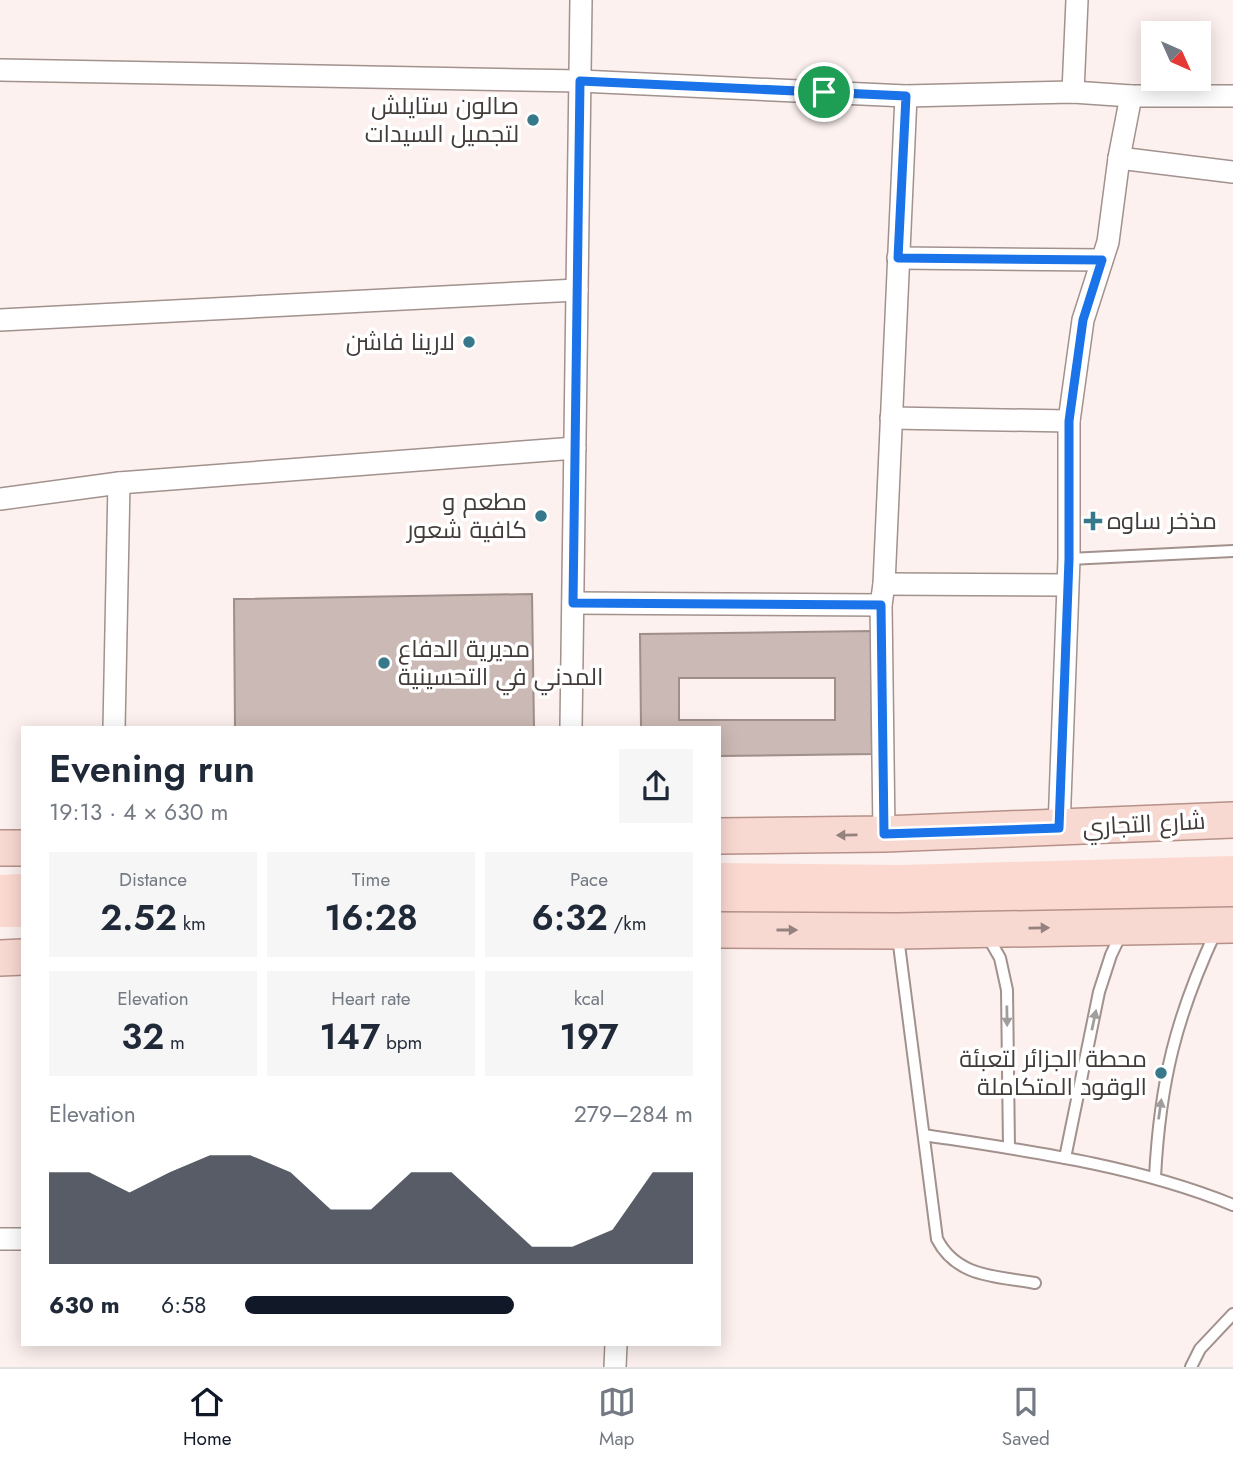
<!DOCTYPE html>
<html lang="en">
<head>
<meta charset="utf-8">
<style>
  body { margin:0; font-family:Jost,Cairo,sans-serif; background:#f6f6f7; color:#1f2937; height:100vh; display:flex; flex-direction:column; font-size:26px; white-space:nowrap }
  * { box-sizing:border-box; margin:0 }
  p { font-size:23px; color:#747a83 }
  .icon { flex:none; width:38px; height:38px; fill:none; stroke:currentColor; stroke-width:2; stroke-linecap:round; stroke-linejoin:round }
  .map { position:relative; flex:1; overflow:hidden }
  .details { position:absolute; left:21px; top:726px; width:700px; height:620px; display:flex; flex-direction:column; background:#fff; border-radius:0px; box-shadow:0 4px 18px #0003 }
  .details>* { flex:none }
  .needle { width:46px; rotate:135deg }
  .controls { position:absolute; left:1141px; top:21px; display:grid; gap:14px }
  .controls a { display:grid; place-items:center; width:70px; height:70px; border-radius:0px; background:#fff; box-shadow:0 4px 18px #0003; font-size:35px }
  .pin { position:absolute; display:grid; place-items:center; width:60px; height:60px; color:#fff; margin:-30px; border:4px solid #fff; border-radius:50%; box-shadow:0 2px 7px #0007 }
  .round { display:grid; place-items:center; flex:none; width:74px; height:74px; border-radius:0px; background:#f6f6f7 }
  .overview { display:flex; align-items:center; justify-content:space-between; height:119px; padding:0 28px }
  h1 { font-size:38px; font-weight:600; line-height:52px }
  .metrics { display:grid; grid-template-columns:repeat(3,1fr); gap:10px; height:119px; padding:7px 28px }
  .metrics div { display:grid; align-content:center; border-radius:0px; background:#f6f6f7; text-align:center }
  .metrics b { font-size:35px; font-weight:600 }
  .metrics small { font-size:19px; font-weight:400 }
  .metrics p { font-size:19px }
  .chart { height:196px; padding:14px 28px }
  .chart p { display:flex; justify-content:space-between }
  .chart svg { width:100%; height:126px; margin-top:7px; fill:#111827; opacity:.7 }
  ul { padding:0 28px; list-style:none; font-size:23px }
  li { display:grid; grid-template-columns:112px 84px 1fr; align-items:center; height:52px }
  li i { height:18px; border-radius:9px; background:#111827 }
  .menu { display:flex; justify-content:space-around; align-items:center; height:98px; border-top:2px solid #e0e1e3; background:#fff; font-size:19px; color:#747a83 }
  .menu a { display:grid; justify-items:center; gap:4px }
  .menu .active { color:#111827 }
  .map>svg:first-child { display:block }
  .green { fill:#fbd9d1 }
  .building { fill:#cbb9b5; stroke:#9f8e8a; stroke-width:2; fill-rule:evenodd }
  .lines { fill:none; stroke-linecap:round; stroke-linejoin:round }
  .lane-casing { stroke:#a2918d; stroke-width:14 }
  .street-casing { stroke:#a2918d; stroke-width:24 }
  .primary-casing { stroke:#b59189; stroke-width:38 }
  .lane { stroke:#fff; stroke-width:10 }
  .street { stroke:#fff; stroke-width:21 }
  .primary { stroke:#f8d9d2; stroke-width:35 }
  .oneway { fill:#94827e }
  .oneway2 { fill:#a09d9c }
  .route-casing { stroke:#fff; stroke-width:14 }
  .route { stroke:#1a73e8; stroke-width:9 }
  .poi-dot { fill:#37798b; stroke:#fff; stroke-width:2.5 }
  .labels { text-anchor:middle; stroke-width:7; stroke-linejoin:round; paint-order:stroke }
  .poi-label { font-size:24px; fill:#423b39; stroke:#fff; text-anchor:end }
  .street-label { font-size:24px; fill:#423b39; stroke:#fff }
</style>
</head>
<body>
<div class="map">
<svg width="1233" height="1367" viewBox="0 0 1233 1367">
  <rect width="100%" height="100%" fill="#fcf1ee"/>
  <g class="green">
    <polygon points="1233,856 1233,908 719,918 719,863 901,865"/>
    <polygon points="23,874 23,927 0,927 0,875"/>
  </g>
  <g class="building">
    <polygon points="532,594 534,728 235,728 234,599"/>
    <path d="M871,631L872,754L719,756V728H641L640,634ZM679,678H835V720H679Z"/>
  </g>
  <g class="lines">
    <g class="lane-casing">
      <g id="lane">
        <polyline points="1069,559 1233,551"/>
        <path d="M898,937L937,1239C957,1278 997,1276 1035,1283"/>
        <polyline points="988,937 1000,958 1007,990 1009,1148"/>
        <path d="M924,1135C1028,1151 1135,1165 1233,1205"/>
        <polyline points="1065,1158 1099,992 1111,955 1121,934"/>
        <path d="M1155,1177C1160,1081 1176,1017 1216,931"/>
        <polyline points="1191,1367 1200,1349 1233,1314"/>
      </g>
    </g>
    <g class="street-casing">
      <g id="street">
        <polyline points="0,70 580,81 906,96 1073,92 1131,96 1233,96"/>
        <polyline points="1073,92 1077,0"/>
        <polyline points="1119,158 1233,172"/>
        <polyline points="898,258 1102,260"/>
        <polyline points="0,320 577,290"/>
        <polyline points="891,418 1069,421"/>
        <polyline points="0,499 119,483 575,448"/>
        <polyline points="884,584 1067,585"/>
        <polyline points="573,603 881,605"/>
        <polyline points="114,728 119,483"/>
        <polyline points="571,728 581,0"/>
        <polyline points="1059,828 1069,559 1069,421 1083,320 1108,242 1119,158 1131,96"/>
        <polyline points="884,834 881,605 884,584 906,96"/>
        <polyline points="0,1239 23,1239"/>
        <polyline points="615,1367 616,1344"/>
      </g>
    </g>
    <g class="primary-casing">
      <g id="primary">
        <polyline points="719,836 884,834 1233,820"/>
        <polyline points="0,848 23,848"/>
        <polyline points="719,930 898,931 1233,925"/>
        <polyline points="0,958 23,957"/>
      </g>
    </g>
    <use href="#lane" class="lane"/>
    <use href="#street" class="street"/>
    <use href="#primary" class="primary"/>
  </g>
  <defs><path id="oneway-solid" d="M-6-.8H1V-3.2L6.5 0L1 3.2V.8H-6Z" transform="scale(1.75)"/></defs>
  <g class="oneway">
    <use href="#oneway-solid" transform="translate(847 835) rotate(179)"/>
    <use href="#oneway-solid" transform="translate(1039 928) rotate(-1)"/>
    <use href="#oneway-solid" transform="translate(787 930)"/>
  </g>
  <g class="oneway2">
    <use href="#oneway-solid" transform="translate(1007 1016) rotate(89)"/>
    <use href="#oneway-solid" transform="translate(1094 1020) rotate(-78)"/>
    <use href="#oneway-solid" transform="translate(1160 1109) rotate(-82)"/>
  </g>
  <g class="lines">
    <g class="route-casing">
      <polygon id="route" points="580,81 906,96 898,258 1102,260 1083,320 1069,421 1069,559 1059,828 884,834 881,605 573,603"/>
    </g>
    <use href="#route" class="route"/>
  </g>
  <g class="poi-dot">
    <circle cx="533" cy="120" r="7"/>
    <circle cx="469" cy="342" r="7"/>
    <circle cx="541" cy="516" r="7"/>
    <path d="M1089.5 510.5h7v7h7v7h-7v7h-7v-7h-7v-7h7z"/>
    <circle cx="384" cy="663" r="7"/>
    <circle cx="1161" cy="1073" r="7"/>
  </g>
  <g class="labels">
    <g class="poi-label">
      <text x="519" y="114">صالون ستايلش<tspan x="519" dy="28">لتجميل السيدات</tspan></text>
      <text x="455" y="350">لارينا فاشن</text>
      <text x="527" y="510">مطعم و<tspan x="527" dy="28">كافية شعور</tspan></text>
      <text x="1107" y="529" text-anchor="start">مذخر ساوه</text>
      <text x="398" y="657" text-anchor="start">مديرية الدفاع<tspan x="398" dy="28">المدني في التحسينية</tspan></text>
      <text x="1147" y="1067">محطة الجزائر لتعبئة<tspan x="1147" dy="28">الوقود المتكاملة</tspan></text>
    </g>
    <g class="street-label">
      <text transform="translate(1144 824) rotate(-3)" y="8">شارع التجاري</text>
    </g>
  </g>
</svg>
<div class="controls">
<a><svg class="needle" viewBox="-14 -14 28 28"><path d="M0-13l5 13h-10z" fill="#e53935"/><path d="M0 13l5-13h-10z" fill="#747a83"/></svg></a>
</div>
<div class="pin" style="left:824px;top:92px;background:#1e9e55"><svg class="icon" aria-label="arrive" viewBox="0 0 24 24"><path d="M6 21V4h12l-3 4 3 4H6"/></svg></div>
<section class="details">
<div class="overview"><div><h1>Evening run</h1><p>19:13 · 4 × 630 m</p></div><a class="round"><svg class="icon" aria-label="share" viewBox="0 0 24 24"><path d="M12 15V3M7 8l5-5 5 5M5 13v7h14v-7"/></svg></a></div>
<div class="metrics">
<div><p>Distance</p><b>2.52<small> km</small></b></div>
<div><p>Time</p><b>16:28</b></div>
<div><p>Pace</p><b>6:32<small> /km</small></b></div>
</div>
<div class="metrics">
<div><p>Elevation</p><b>32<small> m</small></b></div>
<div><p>Heart rate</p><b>147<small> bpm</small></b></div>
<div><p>kcal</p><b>197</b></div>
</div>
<div class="chart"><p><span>Elevation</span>279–284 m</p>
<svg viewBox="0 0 160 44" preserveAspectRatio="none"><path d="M0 44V12L10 12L20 19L30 12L40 6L50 6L60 12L70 25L80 25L90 12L100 12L110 25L120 38L130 38L140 32L150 12L160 12V44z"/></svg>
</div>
<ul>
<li><b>630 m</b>6:58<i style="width:60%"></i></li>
</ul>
</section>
</div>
<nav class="menu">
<a class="active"><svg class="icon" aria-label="home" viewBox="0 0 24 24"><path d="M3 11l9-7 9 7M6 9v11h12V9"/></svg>Home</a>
<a><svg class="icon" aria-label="map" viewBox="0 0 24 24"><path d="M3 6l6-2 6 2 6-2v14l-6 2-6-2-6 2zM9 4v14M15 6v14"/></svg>Map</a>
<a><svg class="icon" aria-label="saved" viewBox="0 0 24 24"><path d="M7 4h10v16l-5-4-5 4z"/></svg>Saved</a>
</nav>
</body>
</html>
